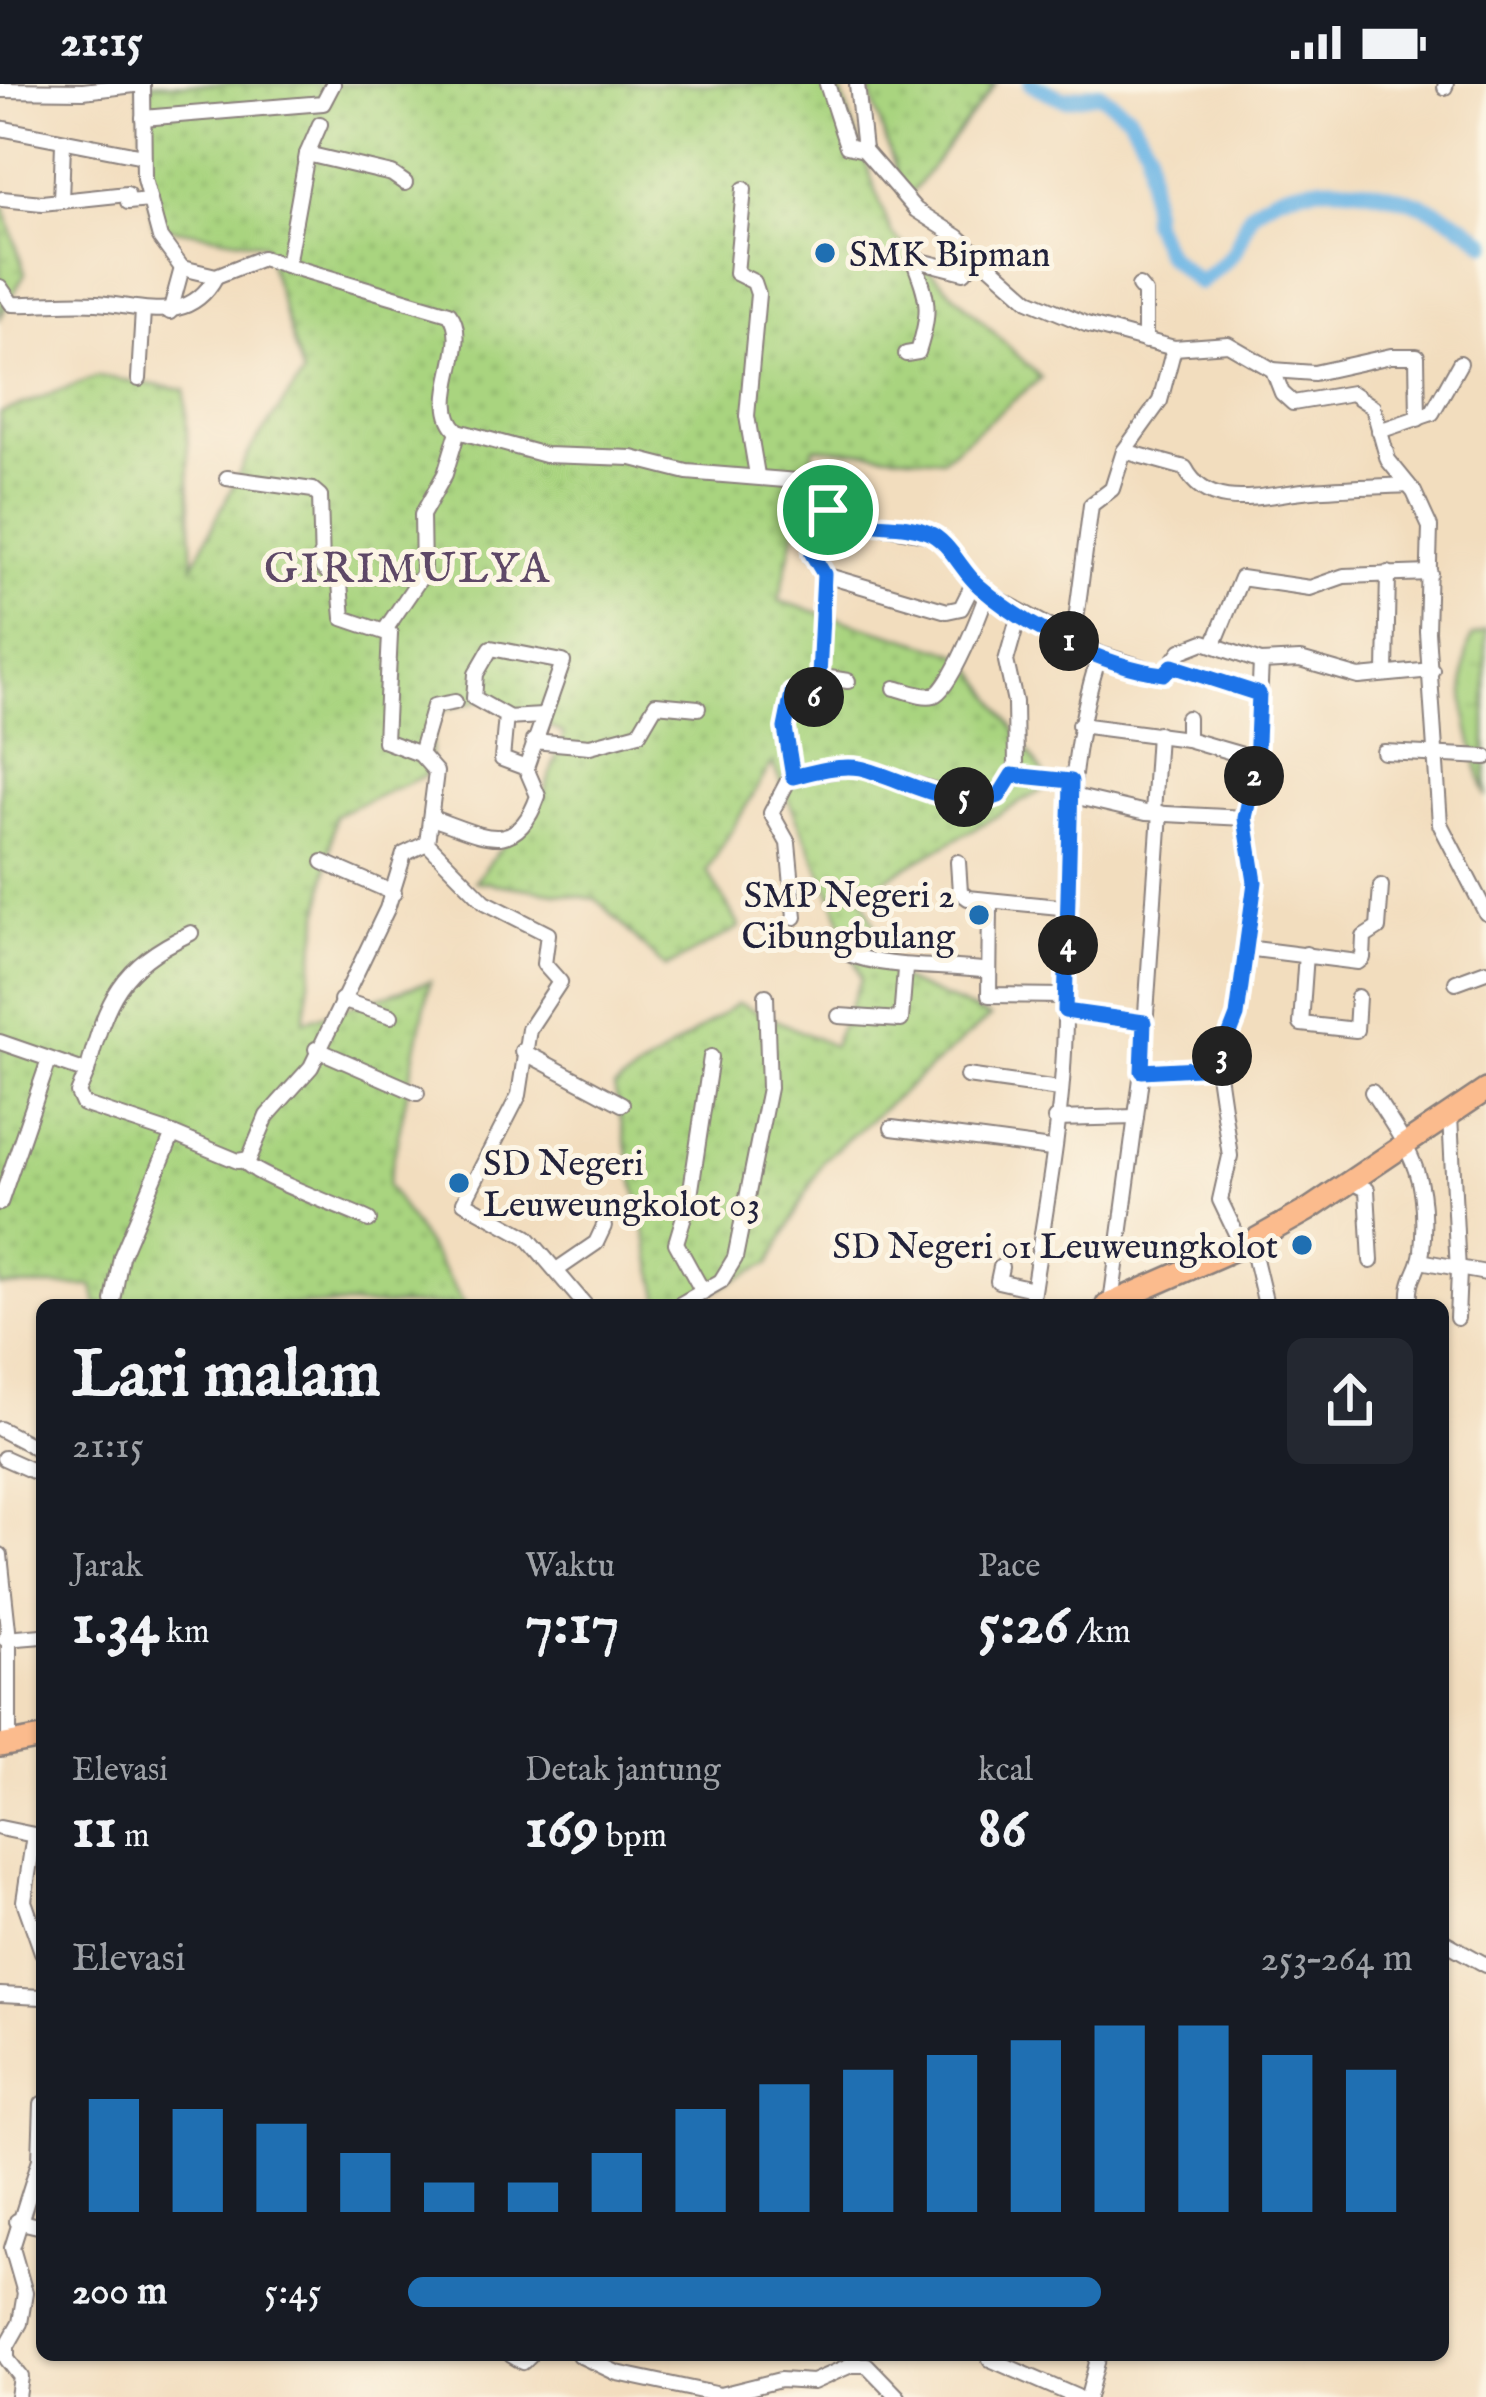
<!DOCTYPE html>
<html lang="id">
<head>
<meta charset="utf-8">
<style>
  body { margin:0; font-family:"IM FELL English",serif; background:#242831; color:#f1f3f6; height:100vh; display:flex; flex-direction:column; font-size:45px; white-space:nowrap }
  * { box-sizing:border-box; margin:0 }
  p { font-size:39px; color:#9ea1a6 }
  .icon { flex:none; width:66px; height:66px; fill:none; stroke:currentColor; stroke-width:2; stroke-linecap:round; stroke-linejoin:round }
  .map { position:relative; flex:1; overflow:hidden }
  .side { position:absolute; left:36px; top:1215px; width:1413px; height:1062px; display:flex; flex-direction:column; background:#171b24; border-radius:18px; box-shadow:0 3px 9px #0004 }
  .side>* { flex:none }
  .pin { position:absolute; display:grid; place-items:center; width:102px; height:102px; color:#fff; margin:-51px; border:6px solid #fff; border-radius:50%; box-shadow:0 3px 12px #0007 }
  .km { position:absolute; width:60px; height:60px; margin:-30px; border-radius:50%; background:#222; color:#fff; font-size:33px; line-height:60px; text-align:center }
  .round { display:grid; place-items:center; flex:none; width:126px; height:126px; border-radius:18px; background:#242831 }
  .headline { display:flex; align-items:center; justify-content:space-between; height:204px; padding:0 36px }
  h1 { font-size:66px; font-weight:800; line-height:90px }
  .metrics { display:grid; grid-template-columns:repeat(3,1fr); gap:18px; height:204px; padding:12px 36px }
  .metrics div { display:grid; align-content:center }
  .metrics b { font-size:60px; font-weight:800 }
  .metrics small { font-size:33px; font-weight:400 }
  .metrics p { font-size:33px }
  .chart { height:336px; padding:24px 36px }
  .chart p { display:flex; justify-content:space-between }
  .chart svg { width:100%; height:216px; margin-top:12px; stroke:#1f6fb2; stroke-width:6 }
  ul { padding:0 36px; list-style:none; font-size:39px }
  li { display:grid; grid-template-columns:192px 144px 1fr; align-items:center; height:90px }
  li i { height:30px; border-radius:15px; background:#1f6fb2 }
  .status { display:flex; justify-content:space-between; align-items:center; height:84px; padding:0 60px; background:#171b24; direction:ltr }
  .status svg { height:33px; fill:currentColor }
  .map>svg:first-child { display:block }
  .grass { fill:url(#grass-dots); stroke:#667b5d; stroke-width:3 }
  .wetland { fill:url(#wetland-marsh); stroke:#667b5d; stroke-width:3 }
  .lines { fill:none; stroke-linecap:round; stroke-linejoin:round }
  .river { stroke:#6db6e5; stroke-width:16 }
  .minor-casing { stroke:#8a807c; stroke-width:18 }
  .highway-casing { stroke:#8a807c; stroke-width:26 }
  .minor { stroke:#fff; stroke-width:14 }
  .highway { stroke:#fbbb8d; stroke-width:21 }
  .route-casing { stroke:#fff; stroke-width:24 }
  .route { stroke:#1a73e8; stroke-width:15 }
  .poi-dot { fill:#1f6fb2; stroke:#fcf5e5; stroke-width:4.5 }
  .labels { text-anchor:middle; stroke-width:10; stroke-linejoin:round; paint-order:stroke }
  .poi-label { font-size:36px; fill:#22223b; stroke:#fcf5e5; text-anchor:start }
  .quarter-label { font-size:42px; letter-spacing:3px; fill:#5e4867; stroke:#fcf5e5 }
</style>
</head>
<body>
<div class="status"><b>21:15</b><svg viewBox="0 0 49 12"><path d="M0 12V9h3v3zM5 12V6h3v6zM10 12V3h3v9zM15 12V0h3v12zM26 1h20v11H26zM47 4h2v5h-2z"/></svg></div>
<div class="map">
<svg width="1486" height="2313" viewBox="0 0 1486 2313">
  <defs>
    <pattern id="grass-dots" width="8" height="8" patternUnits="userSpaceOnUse" patternTransform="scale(3)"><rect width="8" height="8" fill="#a9d47f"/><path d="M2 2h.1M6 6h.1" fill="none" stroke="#91b66f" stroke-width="1.8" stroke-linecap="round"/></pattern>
    <pattern id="wetland-marsh" width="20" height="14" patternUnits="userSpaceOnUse" patternTransform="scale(3)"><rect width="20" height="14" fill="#a9d47f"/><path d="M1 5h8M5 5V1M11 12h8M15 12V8" fill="none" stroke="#91b66f"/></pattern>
  </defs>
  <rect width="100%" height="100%" fill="#fcf5e5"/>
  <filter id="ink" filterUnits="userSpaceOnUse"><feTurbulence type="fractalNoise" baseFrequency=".00833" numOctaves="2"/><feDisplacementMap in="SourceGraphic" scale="24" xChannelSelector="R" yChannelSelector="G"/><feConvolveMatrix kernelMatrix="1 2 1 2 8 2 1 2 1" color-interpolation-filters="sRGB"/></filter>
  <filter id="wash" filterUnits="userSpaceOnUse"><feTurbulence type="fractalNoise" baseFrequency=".004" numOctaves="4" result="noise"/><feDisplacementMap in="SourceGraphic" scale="48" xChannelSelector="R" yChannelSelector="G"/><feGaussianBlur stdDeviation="2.7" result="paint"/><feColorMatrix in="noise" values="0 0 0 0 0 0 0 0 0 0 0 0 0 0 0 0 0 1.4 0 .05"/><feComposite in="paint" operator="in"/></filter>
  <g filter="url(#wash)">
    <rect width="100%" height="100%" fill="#f2ddbe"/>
    <g class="grass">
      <polygon points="138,0 838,0 891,149 1041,294 942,375 814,363 779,517 966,572 1051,701 861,809 897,894 990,933 823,1076 770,1179 684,1221 661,1221 614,1004 738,919 833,962 861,895 833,815 772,679 707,787 740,843 665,884 596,815 475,797 544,709 564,650 491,613 436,628 428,690 335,731 304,937 430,897 388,1101 465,1221 97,1221 93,1202 0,1202 0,329 98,292 185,306 193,482 252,363 303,292 264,160 153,141"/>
      <polygon points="867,0 996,0 906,116"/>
      <polygon points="0,110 25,189 0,234"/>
    </g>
    <path class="wetland" d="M1486,546V713C1473,665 1452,600 1472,552Z"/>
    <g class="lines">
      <path class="river" d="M1031,0L1064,15L1099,9L1129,31L1148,64L1152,138L1167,171L1199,199C1210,189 1225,179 1234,168C1242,155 1243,136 1254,126C1311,77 1438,113 1486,159"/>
    </g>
  </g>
  <g filter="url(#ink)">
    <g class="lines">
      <g class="minor-casing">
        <g id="minor">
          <path d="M143,0L144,95L160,154L182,184L216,192L262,174L449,229C474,260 426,318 458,347L545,371L632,374L687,388L797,397L843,435L935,452L987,509L1100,570C1057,697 1070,836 1064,968C1060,1052 1043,1137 1031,1221"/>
          <polyline points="827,0 847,62 864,66 916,126 958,153 1029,216 1086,240 1174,264 1228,260 1273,286 1282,309 1293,319 1352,309 1373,323 1388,376 1414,408 1430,443 1427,547 1440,740 1486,829"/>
          <polyline points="857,0 864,66"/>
          <polyline points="1445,3 1446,0"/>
          <polyline points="0,6 83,7 143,0"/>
          <polyline points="143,34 323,19 333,0"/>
          <polyline points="0,44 143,72"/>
          <polyline points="307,70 392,90 405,99"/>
          <polyline points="744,105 736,189 754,198 758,210 747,332 757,391"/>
          <polyline points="2,115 42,119 127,110 128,118 150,116"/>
          <polyline points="61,117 63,59"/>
          <polyline points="287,181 307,70 320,40"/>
          <polyline points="1139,202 1145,209 1145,257"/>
          <path d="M0,203L12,220C40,221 69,217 97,219C142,222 189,243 216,192"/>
          <polyline points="170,228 182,184"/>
          <path d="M906,270L918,268C932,225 928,214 913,175L964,188L979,172"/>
          <polyline points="1273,286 1314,289 1391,272 1417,272 1418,335"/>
          <polyline points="139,295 143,226"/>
          <polyline points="1379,347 1432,329 1460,279"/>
          <path d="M1124,367L1185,384C1210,432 1268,409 1313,406C1344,403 1376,403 1408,401"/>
          <polyline points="227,394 313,406 320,412 322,483 340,499 343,534 390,550 385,657 420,670 436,688 427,759 485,818 548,850 544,880 560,898 529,945 519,1011 464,1118 527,1153 585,1221"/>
          <polyline points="828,426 812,474 828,492 947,527 961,524 974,498"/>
          <polyline points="385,546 423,490 422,431 445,390 458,347"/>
          <polyline points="1073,559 1091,421 1112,405 1124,367 1160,317 1174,264"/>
          <polyline points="1214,560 1241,494 1310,504 1344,492 1430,489"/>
          <polyline points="1100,570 1164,590 1181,567 1204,558 1261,578 1300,576 1359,593 1432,586"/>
          <polyline points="1172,582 1259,610"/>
          <polyline points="1386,588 1388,489"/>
          <polyline points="823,593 848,597"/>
          <path d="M895,604C905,606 923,614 934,611C950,607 981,527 987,509"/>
          <polyline points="506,634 543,632"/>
          <polyline points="1079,641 1187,655 1187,634"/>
          <polyline points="1187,655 1256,675"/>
          <polyline points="533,657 590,662 639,649 656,620 698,624"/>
          <polyline points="1384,668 1486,673"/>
          <polyline points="420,670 434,622 455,618"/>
          <polyline points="1012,691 1071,697"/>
          <polyline points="793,693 786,644 792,609 818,613 824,490"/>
          <polyline points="1069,711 1146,729 1245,734"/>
          <polyline points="1153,729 1158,650"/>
          <path d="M432,734C482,751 516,775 538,712L526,684L563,578L491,564L476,590L474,614L506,632L502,675L526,684"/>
          <polyline points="323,778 394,809"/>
          <polyline points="958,778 960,808 968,814 1070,824"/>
          <polyline points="990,819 989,911 1066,912"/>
          <polyline points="795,833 788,759 771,729 790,693 856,683 958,713 999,712 1016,682 1015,618 1006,577 1019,531"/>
          <polyline points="1246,864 1358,878 1363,874 1364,853 1378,844 1381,802"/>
          <path d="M843,868C892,887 939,880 989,887"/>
          <polyline points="1306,870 1301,940 1356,946 1358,913"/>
          <polyline points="1456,898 1486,887"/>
          <polyline points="341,916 391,932"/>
          <polyline points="1065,927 1144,938"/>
          <polyline points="839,932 901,936 905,885"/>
          <polyline points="0,958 87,988 78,1009 83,1020 173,1050"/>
          <polyline points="316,965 417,1009"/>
          <polyline points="522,967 622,1020"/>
          <polyline points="1142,987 1217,983"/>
          <path d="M87,988C107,915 119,883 191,849"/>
          <polyline points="967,992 1059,1005"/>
          <path d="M1372,1008C1411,1069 1429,1090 1422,1167C1419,1191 1408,1190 1410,1221"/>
          <polyline points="1450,1032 1458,1187"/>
          <polyline points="1055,1035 1136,1033"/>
          <polyline points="892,1044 1051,1065"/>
          <path d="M245,1078C257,1093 343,1123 369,1136"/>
          <polyline points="1354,1099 1367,1106 1371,1177"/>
          <polyline points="0,1119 49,976"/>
          <polyline points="1251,1158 1266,1221"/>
          <polyline points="1242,1162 1220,1116 1230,1072 1217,983 1237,932 1255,798 1245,734 1256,683 1261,578"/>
          <polyline points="1420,1177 1486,1189"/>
          <polyline points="1001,1183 998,1197 1033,1205"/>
          <polyline points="558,1185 596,1159 604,1142"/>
          <polyline points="703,1208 676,1159 690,1112 711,973"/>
          <polyline points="113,1217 121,1173 173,1050 238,1077 249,1075 267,1032 311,983 387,825 404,770 427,759"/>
          <polyline points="1111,1219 1142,987 1160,729"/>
          <polyline points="679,1221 721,1197 735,1174 769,1004 766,912"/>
          <polyline points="1457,1234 1459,1187"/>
          <polyline points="0,1345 42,1367"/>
          <polyline points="4,1374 42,1391"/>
          <polyline points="0,1471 9,1555 9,1662"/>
          <polyline points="5,1555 42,1552"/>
          <polyline points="0,1744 34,1751 24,1817 42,1868"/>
          <polyline points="1443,1857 1486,1881"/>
          <polyline points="0,1911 42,1913"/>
          <polyline points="17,2137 42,2143"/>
          <polyline points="511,2271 523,2278 530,2271"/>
          <polyline points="579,2271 617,2289 720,2311 780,2296 813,2298 851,2281 867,2281 898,2313"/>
          <polyline points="990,2275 1077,2313"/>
          <polyline points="18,2313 21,2293 7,2275 7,2262 20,2239 25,2209 12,2164 40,2075 42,2020"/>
          <polyline points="1088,2313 1099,2271"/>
        </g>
      </g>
      <g class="highway-casing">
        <g id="highway">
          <polyline points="1107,1221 1251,1158 1308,1126 1486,1006"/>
          <polyline points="0,1662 42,1654"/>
        </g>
      </g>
      <use href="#minor" class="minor"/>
      <use href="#highway" class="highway"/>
    </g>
  </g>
  <g class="lines" filter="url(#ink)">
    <g class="route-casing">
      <path id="route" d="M828,426C864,448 894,435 927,448C950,457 961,487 979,502C1026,543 1102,582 1164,590L1172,582L1259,610L1256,683L1245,734L1255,798L1237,932L1217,983L1142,987L1144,938L1065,927L1071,697L1012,691L999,712C955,729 901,693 860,684C841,680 812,688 793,693L785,644L792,609L818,613L824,490L812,470Z"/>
    </g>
    <use href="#route" class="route"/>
  </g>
  <g class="poi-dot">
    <circle cx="825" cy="169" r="12"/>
    <circle cx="979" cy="831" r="12"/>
    <circle cx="459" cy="1099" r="12"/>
    <circle cx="1302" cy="1161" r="12"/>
  </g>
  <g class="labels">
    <g class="poi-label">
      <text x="849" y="182">SMK Bipman</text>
      <text x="955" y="823" text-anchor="end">SMP Negeri 2<tspan x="955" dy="41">Cibungbulang</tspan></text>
      <text x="483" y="1091">SD Negeri<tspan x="483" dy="41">Leuweungkolot 03</tspan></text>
      <text x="1278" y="1174" text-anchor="end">SD Negeri 01 Leuweungkolot</text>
    </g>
    <g class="quarter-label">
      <text x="408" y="498">GIRIMULYA</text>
    </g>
  </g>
</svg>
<div class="pin" style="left:828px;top:426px;background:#1e9e55"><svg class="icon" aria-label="arrive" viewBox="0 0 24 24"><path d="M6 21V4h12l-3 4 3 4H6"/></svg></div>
<b class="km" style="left:1069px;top:557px">1</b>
<b class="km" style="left:1254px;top:692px">2</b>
<b class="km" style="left:1222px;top:972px">3</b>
<b class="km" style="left:1068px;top:861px">4</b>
<b class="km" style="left:964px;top:713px">5</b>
<b class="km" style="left:814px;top:613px">6</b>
<section class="side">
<div class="headline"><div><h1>Lari malam</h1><p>21:15</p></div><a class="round"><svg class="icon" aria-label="share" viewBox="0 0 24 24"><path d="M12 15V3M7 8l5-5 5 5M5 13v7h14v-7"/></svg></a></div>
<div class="metrics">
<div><p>Jarak</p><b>1.34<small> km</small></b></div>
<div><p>Waktu</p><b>7:17</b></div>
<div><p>Pace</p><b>5:26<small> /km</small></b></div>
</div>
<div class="metrics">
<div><p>Elevasi</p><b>11<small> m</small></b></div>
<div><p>Detak jantung</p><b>169<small> bpm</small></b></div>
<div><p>kcal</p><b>86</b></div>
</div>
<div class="chart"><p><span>Elevasi</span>253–264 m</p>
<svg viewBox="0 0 160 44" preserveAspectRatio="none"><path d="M5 44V21M15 44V23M25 44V26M35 44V32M45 44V38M55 44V38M65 44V32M75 44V23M85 44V18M95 44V15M105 44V12M115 44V9M125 44V6M135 44V6M145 44V12M155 44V15"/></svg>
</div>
<ul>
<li><b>200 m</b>5:45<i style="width:69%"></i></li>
</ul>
</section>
</div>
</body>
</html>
